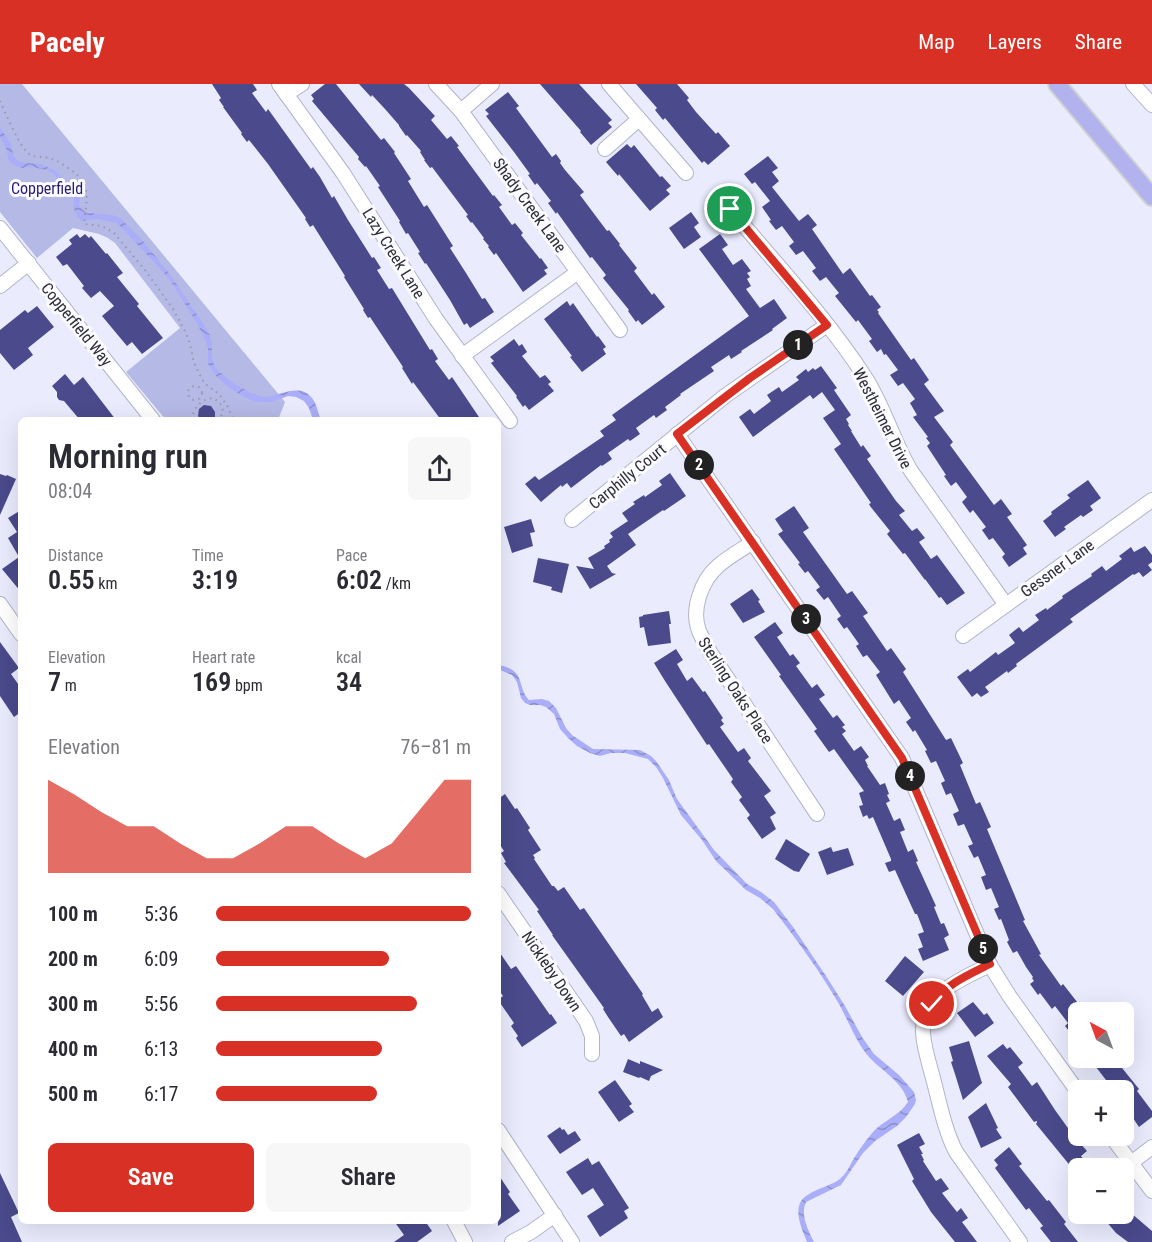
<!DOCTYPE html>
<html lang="en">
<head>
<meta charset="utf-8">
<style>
  body { margin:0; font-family:"Roboto Condensed",sans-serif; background:#f7f7f7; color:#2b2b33; height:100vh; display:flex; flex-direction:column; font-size:22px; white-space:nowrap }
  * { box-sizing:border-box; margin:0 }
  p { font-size:20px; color:#7c7c81 }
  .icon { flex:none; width:33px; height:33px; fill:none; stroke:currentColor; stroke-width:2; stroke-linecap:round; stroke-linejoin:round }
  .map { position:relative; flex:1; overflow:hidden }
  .sheet { position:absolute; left:18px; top:333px; width:483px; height:807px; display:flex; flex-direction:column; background:#fff; border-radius:9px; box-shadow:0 6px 24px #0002 }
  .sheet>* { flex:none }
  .needle { width:39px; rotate:319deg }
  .controls { position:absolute; left:1068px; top:918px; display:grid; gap:12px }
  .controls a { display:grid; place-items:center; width:66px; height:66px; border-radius:9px; background:#fff; box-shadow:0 6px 24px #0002; font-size:30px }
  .pin { position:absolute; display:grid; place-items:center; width:51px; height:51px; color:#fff; margin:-26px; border:3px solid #fff; border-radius:50%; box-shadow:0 2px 6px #0007 }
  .km { position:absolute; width:30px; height:30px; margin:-15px; border-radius:50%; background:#222; color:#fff; font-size:16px; line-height:30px; text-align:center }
  .round { display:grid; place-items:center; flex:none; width:63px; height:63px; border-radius:9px; background:#f7f7f7 }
  .summary { display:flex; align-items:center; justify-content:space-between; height:102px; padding:0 30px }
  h1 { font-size:33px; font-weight:600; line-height:45px }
  .figures { display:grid; grid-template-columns:repeat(3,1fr); gap:9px; height:102px; padding:6px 30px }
  .figures div { display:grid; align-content:center }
  .figures b { font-size:26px; font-weight:600 }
  .figures small { font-size:16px; font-weight:400 }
  .figures p { font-size:16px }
  .chart { height:168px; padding:12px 30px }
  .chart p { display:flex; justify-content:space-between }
  .chart svg { width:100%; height:108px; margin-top:6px; fill:#d93025; opacity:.7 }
  .button { display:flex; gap:12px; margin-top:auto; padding:12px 30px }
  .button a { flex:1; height:69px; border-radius:9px; background:#d93025; color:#fff; font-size:24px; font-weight:600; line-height:69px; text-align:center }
  .button a+a { background:#f7f7f7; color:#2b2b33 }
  ul { padding:0 30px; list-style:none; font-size:20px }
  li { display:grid; grid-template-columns:96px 72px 1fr; align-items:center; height:45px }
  li i { height:15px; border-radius:8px; background:#d93025 }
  header { display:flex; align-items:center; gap:36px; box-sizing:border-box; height:84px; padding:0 30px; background:#d93025; color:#fff }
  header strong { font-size:28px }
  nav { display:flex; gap:33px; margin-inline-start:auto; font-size:21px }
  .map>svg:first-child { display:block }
  .park { fill:#b5b9e6 }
  .water { fill:url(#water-waves) }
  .building { fill:#4a4a8c }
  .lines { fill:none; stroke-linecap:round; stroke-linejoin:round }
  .minor-casing { stroke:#b1b3c9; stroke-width:16 }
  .major-casing { stroke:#d0d1d3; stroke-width:20 }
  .path { stroke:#9799a7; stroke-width:2; stroke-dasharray:1.5 4.5; stroke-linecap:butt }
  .minor { stroke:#fff; stroke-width:14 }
  .major { stroke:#b2b2ee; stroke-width:16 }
  .route-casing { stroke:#fff; stroke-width:12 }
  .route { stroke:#d93025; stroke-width:8 }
  .labels { text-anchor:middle; stroke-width:6; stroke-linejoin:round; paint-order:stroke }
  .park-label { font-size:16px; fill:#271b6f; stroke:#fafaff }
  .street-label { font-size:16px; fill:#2b2c35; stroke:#fafaff }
</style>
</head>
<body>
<header>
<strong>Pacely</strong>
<nav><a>Map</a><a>Layers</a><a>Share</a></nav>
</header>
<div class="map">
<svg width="1152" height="1158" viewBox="0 0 1152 1158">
  <defs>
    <pattern id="water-waves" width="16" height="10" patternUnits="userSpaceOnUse" patternTransform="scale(1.5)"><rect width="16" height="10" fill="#aaaef9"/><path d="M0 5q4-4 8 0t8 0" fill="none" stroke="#8b8eca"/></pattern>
  </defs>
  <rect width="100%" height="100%" fill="#eaecfe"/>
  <polygon class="park" points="0,0 22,0 285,318 278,336 166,336 126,288 180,244 115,159 108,154 99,150 73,144 37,174 0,128"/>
  <g class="water">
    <path d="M0,43L11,60L13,70L16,76L24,79L41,80L57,88L63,96L72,99L79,105L80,111L79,122L86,129L104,130L116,132L120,134L142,156L169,189L206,244C206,245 210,251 210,252C214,263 209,275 216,284C223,293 252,312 264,313C279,313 299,298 312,314C317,320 318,329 321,336H313L309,324L304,317L296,313L288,312L272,318H261L253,317L241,311L227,302L215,291L208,280V263L198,241L170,196L155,179L117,139L98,135L81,137C69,123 76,120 74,106L60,99L54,90L47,86L33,83L21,84L12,80L8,75L7,66L0,52Z"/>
    <path d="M498,581C527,586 516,602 529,616L542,615L549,617L556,624L566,644L572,651L593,665L640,666L651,672L656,677L669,696L677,715L714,766L747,800L761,808L774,818L793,843L826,892L845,922L862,953L874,970L899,991L914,1008L916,1016L915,1020L906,1033L897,1042L875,1057L863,1069L841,1101L806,1118C800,1131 808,1146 814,1158H807C803,1148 796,1133 799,1122C803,1106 830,1104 841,1094C848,1088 851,1078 856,1071C861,1063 867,1055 873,1048C884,1036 899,1032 908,1018C903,998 882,987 869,973C856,958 849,938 839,920C820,887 796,855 773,825L760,814L746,806L716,777L702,756L681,731L663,694L656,683L648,675L625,669H611L600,672L590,669L577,662L568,654L560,645L554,630L546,623L540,621H530L525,619L521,614L517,598L512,591L498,585Z"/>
  </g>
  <g class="building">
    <polygon points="212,0 253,0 257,6 252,9 266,28 268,25 311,85 313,83 320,93 332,114 334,112 348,136 372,174 374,173 381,184 377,186 389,205 392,204 430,266 432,265 438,275 435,277 449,296 452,293 481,336 441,336 413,298 412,300 402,284 403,283 370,233 368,234 363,226 364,225 344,193 345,192 313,141 310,143 305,135 306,134 268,80 249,56 247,58 241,50 242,49 223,23 224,23 219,16 221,14"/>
    <polygon points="325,0 336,0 381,56 384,54 395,68 394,69 411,95 408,97 424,123 427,121 453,162 450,164 466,189 482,215 485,214 494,228 470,244 467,239 464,241 450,216 426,179 425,180 418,169 420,168 408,149 406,150 399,138 400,137 378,103 380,102 366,82 365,83 358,75 359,73 312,17 314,15 311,11"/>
    <polygon points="359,0 404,0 409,4 435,32 431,36 447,55 451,52 459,62 457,63 493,112 494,111 502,121 499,123 512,141 515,139 523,149 521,151 540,175 541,174 548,184 544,186 547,190 523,208 496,169 494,171 488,163 489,162 483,155 484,154 472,138 471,139 466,132 468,131 432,83 430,84 424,76 425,76 420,68 421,67 407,51 406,52 399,42 399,41 385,25 372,11 371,13"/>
    <polygon points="540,0 579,0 612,36 608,39 612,43 591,61 580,48 581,47"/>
    <polygon points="636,0 677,0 689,14 687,16 696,28 716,50 718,48 730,62 708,81 704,77 702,79 665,34 663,36 655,26 657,24"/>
    <polygon points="508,8 519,22 516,24 552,73 556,70 561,77 560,79 565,86 584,108 580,111 607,147 609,146 620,160 619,161 637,184 634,187 652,211 654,209 665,223 642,241 638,236 636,238 628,227 629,226 603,194 606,191 592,173 590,174 557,128 556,130 548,119 551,117 537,99 535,101 528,91 530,90 514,68 486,32 489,30 485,26"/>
    <polygon points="627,60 631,64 634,61 660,93 662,92 671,102 666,106 670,110 650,127 619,90 618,92 606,78"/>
    <polygon points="768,72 778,84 772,88 779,97 772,103 799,137 808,130 817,141 812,145 843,190 850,184 870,212 872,211 881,223 877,226 879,228 878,229 911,276 914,274 929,296 924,300 944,327 934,333 953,358 950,361 994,421 1001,415 1012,430 1007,433 1027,461 1023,464 1027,470 1009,483 1002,473 1005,470 993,454 989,456 982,446 986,443 973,426 970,429 962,418 967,413 956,398 951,402 944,392 946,391 927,362 930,359 926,354 928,353 913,333 917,331 910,319 915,315 903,299 898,302 890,291 898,286 886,270 884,271 881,265 877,268 869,257 872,255 858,236 856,238 835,212 839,209 826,193 820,197 812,187 816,184 803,167 796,171 789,162 794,158 782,142 776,146 769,137 771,136 762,123 770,117 755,98 752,100 744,90"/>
    <polygon points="691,128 699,139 694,143 701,153 684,165 669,144"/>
    <polygon points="77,150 80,154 85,150 89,154 91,152 106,170 107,169 123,189 117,193 139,220 137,222 163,254 142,270 132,258 127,262 102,232 114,222 100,207 91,214 82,204 84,202 67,180 63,182 56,173 72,160 69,156"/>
    <polygon points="720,150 728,161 722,165 733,181 742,175 751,187 747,189 750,193 747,195 751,202 746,205 760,224 774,215 787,234 772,245 773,246 741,267 742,268 731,275 729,271 711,283 714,287 680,310 681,311 665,323 667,326 656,334 654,331 636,344 640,350 630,357 628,355 608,369 612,375 602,382 601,381 571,404 567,399 562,403 561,401 541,418 525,400 535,392 539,396 604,352 600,347 616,336 612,331 749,232 699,165"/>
    <polygon points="567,217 570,222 573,219 597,253 598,252 606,263 603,265 606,270 582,288 570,273 572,272 544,235"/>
    <polygon points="37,222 54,243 28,264 33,271 14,286 0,269 0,246 25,226 28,229"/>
    <polygon points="514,255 519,262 522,260 527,268 522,272 540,294 545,291 551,298 548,300 554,307 529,326 525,321 523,323 516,313 517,312 491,279 494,277 490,273"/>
    <polygon points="821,282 837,304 834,306 851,331 846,335 849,340 848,341 852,347 851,347 861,363 863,361 871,372 867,375 896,417 905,427 899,431 912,447 917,444 925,454 919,458 931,475 937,471 965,509 947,521 941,513 939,514 925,495 925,496 905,469 903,470 887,450 890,447 870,422 869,420 871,419 834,365 841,360 823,334 835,326 822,308 813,315 810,311 753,353 739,333 750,325 754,330 771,317 767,311 779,303 782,308 799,296 796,293 806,285 808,288 813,284 815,286"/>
    <polygon points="65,290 74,301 83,293 116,336 80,336 64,317 59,316 57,313 57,308 52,302"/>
    <polygon points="204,321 211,322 215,328 215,336 201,336 198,332 199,325"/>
    <polygon points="670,389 686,412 664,427 663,426 628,450 636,461 607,482 612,489 616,490 590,505 576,482 594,485 588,474 605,464 604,462 610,458 609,456 613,453 610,449 628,437 622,429 635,420 633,418 644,411 645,413 662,401 659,397"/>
    <polygon points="0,390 6,392 7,391 16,395 0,431"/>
    <polygon points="1088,396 1101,414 1090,422 1093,426 1083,433 1081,431 1064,443 1066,445 1055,453 1043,437 1052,430 1051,428 1070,414 1067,411"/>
    <polygon points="794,422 809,444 803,448 847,510 852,507 868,529 863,532 887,567 891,564 906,585 903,588 946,656 951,654 963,679 960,681 976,720 980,718 991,743 987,745 1025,836 1023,837 1041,870 1039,871 1061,902 1063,900 1085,928 1078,928 1078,952 1076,950 1073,952 1065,942 1068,939 1055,922 1052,925 1040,909 1038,911 1030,900 1034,897 1032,894 1033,893 1026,883 1017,867 1013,869 1007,858 1009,856 1001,835 999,836 994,825 999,823 991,804 986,806 981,793 986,791 978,772 974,774 968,762 973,760 964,740 958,742 953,730 959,727 951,709 946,711 941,699 945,697 936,677 931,679 925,667 927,666 915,646 913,648 906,638 911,634 899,616 894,620 876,591 880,588 867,571 863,573 856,562 859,560 847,543 844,545 837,535 841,532 828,513 824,516 816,506 820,503 808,487 805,489 798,480 800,479 778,450 783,447 775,435"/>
    <polygon points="21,426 21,508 2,485 19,473 8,454 17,448 8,434"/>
    <polygon points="531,435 535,448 530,449 533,462 512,469 504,443"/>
    <polygon points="1145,462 1152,471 1152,478 1148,481 1152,486 1143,493 1139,488 1134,491 1133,490 1070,535 1073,538 1016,580 1017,582 1008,589 1007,587 985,603 989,608 981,613 977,609 972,613 957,593 968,585 970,588 996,568 998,571 1015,559 1009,551 1019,543 1023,548 1039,536 1035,531 1046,524 1047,526 1063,514 1062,512 1092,492 1091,490 1102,482 1106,487 1122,475 1119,472 1131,463 1134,468"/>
    <polygon points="538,474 569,480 562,509 551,506 552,503 533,498"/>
    <polygon points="752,505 760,516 758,517 765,528 743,539 730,520"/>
    <polygon points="669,527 671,540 669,540 671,559 648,562 644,543 640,544 639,533 643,532 643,531"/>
    <polygon points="775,538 783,549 777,553 790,572 793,570 800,579 796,582 812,604 817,600 825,611 819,615 833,634 837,631 845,641 842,643 846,647 842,650 854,667 861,662 869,673 865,676 868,682 867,682 880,701 885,699 889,710 887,711 890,717 886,719 894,737 900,734 905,746 900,748 908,768 913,765 918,777 916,778 936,822 934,823 941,840 944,839 949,851 944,854 949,866 923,877 918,865 923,863 918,850 924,848 917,830 915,830 895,786 889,788 885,779 891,777 891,775 873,733 869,735 867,731 863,733 859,722 863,721 859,709 864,707 834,665 829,668 814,647 817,645 779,592 781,591 754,553"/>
    <polygon points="0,558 19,584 11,590 21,604 21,628 14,633 0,612"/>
    <polygon points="676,565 683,576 677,580 687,597 692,593 703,608 705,607 723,634 721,636 724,640 720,643 738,668 744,664 751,674 748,677 771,707 764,712 776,729 770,733 776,745 762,755 747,734 750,731 739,716 742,713 731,698 733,695 709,660 707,661 665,597 654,579"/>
    <polygon points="505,710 515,725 517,724 530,744 528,746 541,766 533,771 535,774 534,775 552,802 554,802 558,807 564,803 580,826 584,824 643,910 642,911 652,928 658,924 663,933 629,958 624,950 621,952 608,933 603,925 604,924 552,851 553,851 537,827 539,826 504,779 506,778 501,769 504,767 498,758 498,715"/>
    <polygon points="786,755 810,770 799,788 794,787 775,775"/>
    <polygon points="831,763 833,768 848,764 854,781 827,791 818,768"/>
    <polygon points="498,866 511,885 516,882 550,931 551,930 557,939 522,963 516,954 518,952 511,942 514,939 498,916 503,912 498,905"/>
    <polygon points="905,872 924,888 903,912 885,897"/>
    <polygon points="973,918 984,931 987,929 994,939 975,953 957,929"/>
    <polygon points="969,957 982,999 963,1016 955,990 951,978 953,977 949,963"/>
    <polygon points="1003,960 1007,965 1010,963 1023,979 1018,983 1032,1002 1037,998 1055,1026 1078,1058 1079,1058 1087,1067 1081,1072 1090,1084 1072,1084 1036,1040 1037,1038 1037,1037 1034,1038 1008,1003 1011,1000 987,972"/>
    <polygon points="1089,974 1114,974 1139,1005 1137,1007 1152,1027 1152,1033 1139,1043 1133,1034 1130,1037 1124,1028 1124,1026 1129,1022 1124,1015 1124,1006 1110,1006 1104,998 1106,996"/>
    <polygon points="628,975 640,980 640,977 663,986 651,992 649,997 640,993 639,994 623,988"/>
    <polygon points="615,996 632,1020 629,1022 634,1028 619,1038 598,1008"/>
    <polygon points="986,1019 998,1044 996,1045 1002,1054 981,1064 968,1033"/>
    <polygon points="560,1043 562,1046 564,1045 568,1051 575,1047 581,1056 560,1070 547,1052"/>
    <polygon points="919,1049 925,1060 919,1063 923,1070 921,1070 924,1076 923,1077 936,1097 941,1094 949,1105 942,1109 957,1128 961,1124 968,1134 962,1138 977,1158 955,1158 931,1128 912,1097 914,1095 897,1061"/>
    <polygon points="1009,1063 1022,1080 1019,1082 1047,1117 1049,1116 1066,1138 1064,1140 1078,1158 1051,1158 1040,1144 1043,1142 1029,1124 1026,1126 995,1084 998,1081 994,1076"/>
    <polygon points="588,1074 592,1081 599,1077 629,1124 624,1127 628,1134 600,1153 587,1132 604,1121 593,1104 582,1111 566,1088"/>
    <polygon points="0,1089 19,1129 11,1133 22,1158 0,1158"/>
    <polygon points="498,1090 510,1108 508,1110 520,1127 498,1142"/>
    <polygon points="1124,1123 1152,1147 1152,1158 1128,1158 1116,1149 1100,1130 1124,1130"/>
    <polygon points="394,1137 425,1137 432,1147 417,1158 394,1158 404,1151"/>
  </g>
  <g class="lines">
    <g class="minor-casing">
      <g id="minor">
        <polyline points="279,0 343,89 436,235 510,337"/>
        <polyline points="436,0 461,27 620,246"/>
        <polyline points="609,0 686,89"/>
        <polyline points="1133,0 1152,21"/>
        <polyline points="286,10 302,0"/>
        <polyline points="461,27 492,0"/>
        <polyline points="605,65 639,35"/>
        <path d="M730,125C776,180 826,233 865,293C884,322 893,357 911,387L1006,521"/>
        <polyline points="0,144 153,336"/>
        <polyline points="0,202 29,179"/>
        <polyline points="462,272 578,188"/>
        <polyline points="677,350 902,674 990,881 1010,913 1078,1008"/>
        <polyline points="572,436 725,312 827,241"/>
        <path d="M753,458C741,466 728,473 718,482C701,497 691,526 699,547C702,554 706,561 710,568L817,730"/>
        <polyline points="0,520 21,550"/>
        <polyline points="963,552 1152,416"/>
        <polyline points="498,809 586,937 592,952 592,970"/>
        <path d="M990,881C961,895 922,910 923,949C924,965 930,982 934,998C940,1021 945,1047 956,1068L1020,1158"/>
        <polyline points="498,1046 572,1158"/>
        <polyline points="1111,1052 1152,1107"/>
        <polyline points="1131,1079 1152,1063"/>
        <polyline points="454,1137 465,1158"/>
        <polyline points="512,1158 531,1148 555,1131"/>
      </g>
    </g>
    <g class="major-casing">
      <polyline id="major" points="1057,0 1152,113"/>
    </g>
    <g class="path">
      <path d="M0,17C6,30 19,62 29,70C35,74 45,72 51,75C59,77 65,82 71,86C93,101 86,117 84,140L102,142L114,149L145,186L173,225L186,249L190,260L194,279L204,299L219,310L228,323L233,336"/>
      <circle cx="195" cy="309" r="7"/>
      <path d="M192,336C193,324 201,315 213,314C223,319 226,328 218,336"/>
    </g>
    <use href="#minor" class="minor"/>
    <use href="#major" class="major"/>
  </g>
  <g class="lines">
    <g class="route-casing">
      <path id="route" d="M730,125L827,241L750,294L677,350L902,674L990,880C968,891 946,900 932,920"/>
    </g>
    <use href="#route" class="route"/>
  </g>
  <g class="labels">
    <g class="park-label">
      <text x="47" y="110">Copperfield</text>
    </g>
    <g class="street-label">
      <text transform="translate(530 121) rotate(54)" y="6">Shady Creek Lane</text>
      <text transform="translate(394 169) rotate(58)" y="6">Lazy Creek Lane</text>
      <text transform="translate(77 240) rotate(51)" y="6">Copperfield Way</text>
      <text transform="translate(883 334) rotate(63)" y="6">Westheimer Drive</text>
      <text transform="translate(627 392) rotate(-39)" y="6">Carphilly Court</text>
      <text transform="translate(1057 484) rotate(-36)" y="6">Gessner Lane</text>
      <text transform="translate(736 606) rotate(57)" y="6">Sterling Oaks Place</text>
      <text transform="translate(552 887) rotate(56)" y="6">Nickleby Down</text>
    </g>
  </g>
</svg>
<div class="controls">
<a><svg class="needle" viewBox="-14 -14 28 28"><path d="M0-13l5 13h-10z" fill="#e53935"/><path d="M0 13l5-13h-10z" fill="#7c7c81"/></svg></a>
<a>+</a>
<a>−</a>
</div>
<div class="pin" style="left:730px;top:125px;background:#1e9e55"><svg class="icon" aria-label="arrive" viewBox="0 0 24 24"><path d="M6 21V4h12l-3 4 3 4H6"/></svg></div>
<div class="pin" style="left:932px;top:920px;background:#d93025"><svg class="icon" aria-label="check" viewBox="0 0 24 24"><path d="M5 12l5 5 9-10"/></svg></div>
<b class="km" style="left:798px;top:261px">1</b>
<b class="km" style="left:699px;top:381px">2</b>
<b class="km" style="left:806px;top:535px">3</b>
<b class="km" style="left:910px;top:692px">4</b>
<b class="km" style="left:983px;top:865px">5</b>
<section class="sheet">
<div class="summary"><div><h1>Morning run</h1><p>08:04</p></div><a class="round"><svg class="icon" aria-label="share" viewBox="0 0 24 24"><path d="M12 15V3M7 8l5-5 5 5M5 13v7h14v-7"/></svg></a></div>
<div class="figures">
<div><p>Distance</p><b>0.55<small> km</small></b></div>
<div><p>Time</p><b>3:19</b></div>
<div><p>Pace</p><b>6:02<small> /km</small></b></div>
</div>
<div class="figures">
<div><p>Elevation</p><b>7<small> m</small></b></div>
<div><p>Heart rate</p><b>169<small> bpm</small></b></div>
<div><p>kcal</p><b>34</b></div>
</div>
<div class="chart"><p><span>Elevation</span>76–81 m</p>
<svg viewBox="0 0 160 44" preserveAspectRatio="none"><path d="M0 44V6L10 12L20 19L30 25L40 25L50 32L60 38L70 38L80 32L90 25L100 25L110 32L120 38L130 32L140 19L150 6L160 6V44z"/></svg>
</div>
<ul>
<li><b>100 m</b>5:36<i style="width:100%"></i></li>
<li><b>200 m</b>6:09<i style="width:68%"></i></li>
<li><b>300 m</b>5:56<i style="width:79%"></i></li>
<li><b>400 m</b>6:13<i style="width:65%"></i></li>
<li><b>500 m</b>6:17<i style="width:63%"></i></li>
</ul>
<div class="button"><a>Save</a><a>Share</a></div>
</section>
</div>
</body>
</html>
